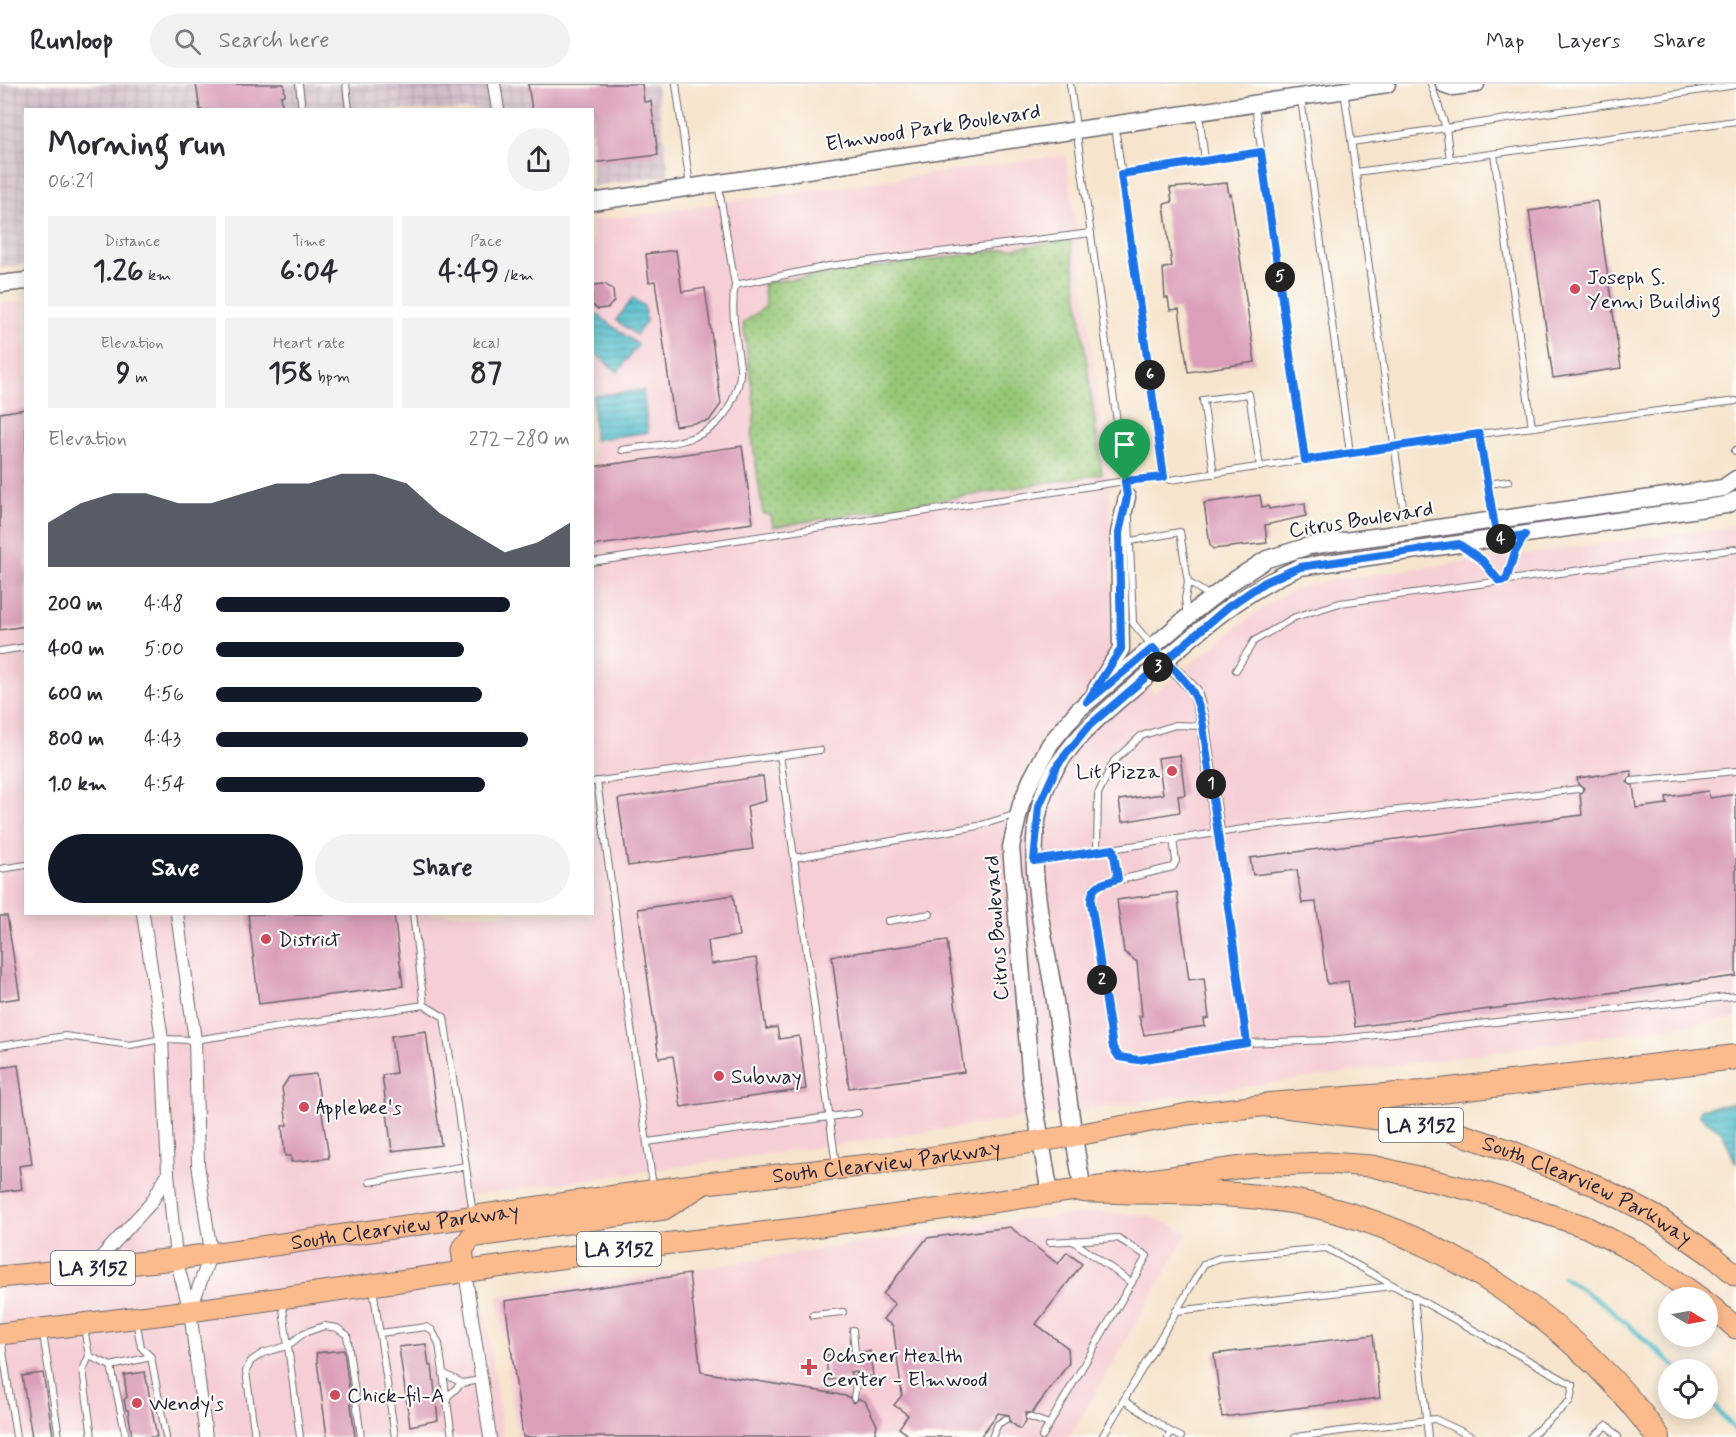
<!DOCTYPE html>
<html lang="en">
<head>
<meta charset="utf-8">
<style>
  body { margin:0; font-family:Mynerve,sans-serif; background:#f2f2f3; color:#2b2b33; height:100vh; display:flex; flex-direction:column; font-size:22px; white-space:nowrap }
  * { box-sizing:border-box; margin:0 }
  p { font-size:20px; color:#7c7c81 }
  .icon { flex:none; width:33px; height:33px; fill:none; stroke:currentColor; stroke-width:2; stroke-linecap:round; stroke-linejoin:round }
  .map { position:relative; flex:1; overflow:hidden }
  .drawer { position:absolute; left:24px; top:24px; width:570px; height:807px; display:flex; flex-direction:column; background:#fff; border-radius:0px; box-shadow:0 3px 15px #0003 }
  .drawer>* { flex:none }
  .needle { width:39px; rotate:100deg }
  .fabs { position:absolute; left:1658px; top:1203px; display:grid; gap:12px }
  .fabs a { display:grid; place-items:center; width:60px; height:60px; border-radius:50%; background:#fff; box-shadow:0 3px 15px #0003; font-size:30px }
  .pin { position:absolute; display:grid; place-items:center; width:51px; height:51px; color:#fff; margin:-62px -26px; border-radius:50% 50% 50% 0; rotate:-45deg; box-shadow:0 0 6px #0007 }
  .pin .icon { rotate:45deg }
  .km { position:absolute; width:30px; height:30px; margin:-15px; border-radius:50%; background:#222; color:#fff; font-size:16px; line-height:30px; text-align:center }
  .round { display:grid; place-items:center; flex:none; width:63px; height:63px; border-radius:32px; background:#f2f2f3 }
  .head { display:flex; align-items:center; justify-content:space-between; height:102px; padding:0 24px }
  h1 { font-size:33px; font-weight:700; line-height:45px }
  .metrics { display:grid; grid-template-columns:repeat(3,1fr); gap:9px; height:102px; padding:6px 24px }
  .metrics div { display:grid; align-content:center; border-radius:0px; background:#f2f2f3; text-align:center }
  .metrics b { font-size:30px; font-weight:700 }
  .metrics small { font-size:16px; font-weight:400 }
  .metrics p { font-size:16px }
  .chart { height:168px; padding:12px 24px }
  .chart p { display:flex; justify-content:space-between }
  .chart svg { width:100%; height:108px; margin-top:6px; fill:#111827; opacity:.7 }
  .button { display:flex; gap:12px; margin-top:auto; padding:12px 24px }
  .button a { flex:1; height:69px; border-radius:36px; background:#111827; color:#fff; font-size:24px; font-weight:700; line-height:69px; text-align:center }
  .button a+a { background:#f2f2f3; color:#2b2b33 }
  ul { padding:0 24px; list-style:none; font-size:20px }
  li { display:grid; grid-template-columns:96px 72px 1fr; align-items:center; height:45px }
  li i { height:15px; border-radius:8px; background:#111827 }
  header { display:flex; align-items:center; gap:36px; box-sizing:border-box; height:84px; padding:0 30px; background:#fff; border-bottom:2px solid #e1e1e2 }
  header strong { font-size:28px }
  nav { display:flex; gap:33px; margin-inline-start:auto; font-size:21px }
  .search { width:420px; height:54px; background:#f2f2f3; display:flex; align-items:center; gap:15px; box-sizing:border-box; padding:0 21px; border-radius:33px; color:#7c7c81; font-size:22px }
  .map>svg:first-child { display:block }
  .built { fill:#f6cfd6 }
  .industrial { fill:url(#industrial-grid) }
  .grass { fill:url(#grass-dots); stroke:#5c7459; stroke-width:1.5 }
  .water { fill:url(#water-rules); stroke:#3a7084; stroke-width:1.5 }
  .lines { fill:none; stroke-linecap:round; stroke-linejoin:round }
  .stream { stroke:#51bdcc; stroke-width:4.5 }
  .building { fill:#db9fba }
  .service-casing { stroke:#6c666e; stroke-width:8 }
  .minor-casing { stroke:#6c666e; stroke-width:14 }
  .tertiary-casing { stroke:#6c666e; stroke-width:19 }
  .trunk-casing { stroke:#6c666e; stroke-width:23 }
  .motorway-casing { stroke:#6c666e; stroke-width:26 }
  .service { stroke:#fff; stroke-width:6 }
  .minor { stroke:#fff; stroke-width:12 }
  .tertiary { stroke:#fff; stroke-width:16 }
  .trunk { stroke:#fbbb8c; stroke-width:21 }
  .motorway { stroke:#fbbb8c; stroke-width:24 }
  .route-casing { stroke:#fff; stroke-width:12 }
  .route { stroke:#1a73e8; stroke-width:8 }
  .poi-dot { fill:#d1495b; stroke:#fdfcf7; stroke-width:2 }
  .labels { text-anchor:middle; stroke-width:4.5; stroke-linejoin:round; paint-order:stroke }
  .shield { fill:#fdfcf7; stroke:#646373; stroke-width:1.5 }
  .shield-label { font-size:20px; font-weight:bold; fill:#22223b }
  .street-label { font-size:21px; fill:#22223b; stroke:#fdfcf7 }
  .poi-label { font-size:21px; fill:#22223b; stroke:#fdfcf7; text-anchor:start }
</style>
</head>
<body>
<header>
<strong>Runloop</strong>
<div class="search"><svg class="icon" aria-label="search" viewBox="0 0 24 24"><circle cx="10" cy="10" r="6"/><path d="M15 15l6 6"/></svg>Search here</div>
<nav><a>Map</a><a>Layers</a><a>Share</a></nav>
</header>
<div class="map">
<svg width="1736" height="1353" viewBox="0 0 1736 1353">
  <defs>
    <pattern id="industrial-grid" width="8" height="8" patternUnits="userSpaceOnUse" patternTransform="scale(1.5)"><rect width="8" height="8" fill="#d1bdc9"/><path d="M0 4h8M4 0v8" fill="none" stroke="#b3a2ae"/></pattern>
    <pattern id="grass-dots" width="8" height="8" patternUnits="userSpaceOnUse" patternTransform="scale(1.5)"><rect width="8" height="8" fill="#96c777"/><path d="M2 2h.1M6 6h.1" fill="none" stroke="#7aa163" stroke-width="1.8" stroke-linecap="round"/></pattern>
    <pattern id="water-rules" width="6" height="5" patternUnits="userSpaceOnUse" patternTransform="scale(1.5)"><rect width="6" height="5" fill="#51bdcc"/><path d="M0 2.5h6" fill="none" stroke="#4399a7"/></pattern>
  </defs>
  <rect width="100%" height="100%" fill="#fdfcf7"/>
  <filter id="ink" filterUnits="userSpaceOnUse"><feTurbulence type="fractalNoise" baseFrequency=".0167" numOctaves="2"/><feDisplacementMap in="SourceGraphic" scale="12" xChannelSelector="R" yChannelSelector="G"/><feConvolveMatrix kernelMatrix="1 2 1 2 8 2 1 2 1" color-interpolation-filters="sRGB"/></filter>
  <filter id="wash" filterUnits="userSpaceOnUse"><feTurbulence type="fractalNoise" baseFrequency=".008" numOctaves="4" result="noise"/><feDisplacementMap in="SourceGraphic" scale="24" xChannelSelector="R" yChannelSelector="G"/><feGaussianBlur stdDeviation="1.35" result="paint"/><feColorMatrix in="noise" values="0 0 0 0 0 0 0 0 0 0 0 0 0 0 0 0 0 1.4 0 .05"/><feComposite in="paint" operator="in"/></filter>
  <g filter="url(#wash)">
    <rect width="100%" height="100%" fill="#f6e4cc"/>
    <g class="built">
      <polygon points="1066,71 1109,391 1114,563 1154,609 1262,524 1293,506 1324,497 1736,442 1736,934 469,1112 503,1353 0,1353 0,220 25,217 26,830 592,830 593,137"/>
      <polygon points="1108,1128 1150,1132 1188,1149 1070,1353 517,1353 498,1212 710,1183 1005,1137"/>
    </g>
    <polygon class="industrial" points="0,0 656,0 669,91 593,102 592,26 26,26 25,180 0,184"/>
    <polygon class="grass" points="1070,156 1102,390 773,443 771,431 763,430 752,353 755,326 743,239 766,222 763,199"/>
    <g class="water">
      <polygon points="633,214 644,222 646,238 636,251 616,236"/>
      <polygon points="594,228 638,261 618,288 593,268"/>
      <polygon points="643,306 648,348 594,356 593,312"/>
      <polygon points="1736,1019 1736,1080 1722,1048 1699,1032 1700,1025"/>
    </g>
    <g class="lines">
      <g class="stream">
        <polyline points="1563,1193 1608,1223 1679,1286"/>
        <polyline points="1707,1314 1736,1347"/>
      </g>
    </g>
    <g id="blocks">
      <g class="building">
        <polygon points="196,0 284,0 285,11 281,12 283,26 200,26"/>
        <polygon points="528,0 642,0 644,18 651,17 658,71 592,79 592,26 532,26"/>
        <polygon points="1227,99 1229,111 1231,110 1255,278 1188,288 1179,225 1170,226 1168,214 1165,214 1163,184 1172,183 1164,120 1172,118 1170,104"/>
        <polygon points="1597,117 1621,284 1553,294 1529,127"/>
        <polygon points="676,166 682,208 705,204 721,320 709,337 675,342 655,197 649,198 646,170"/>
        <polygon points="605,200 613,206 614,217 608,224 598,225 592,221 592,201"/>
        <polygon points="26,325 26,542 0,546 0,329"/>
        <polygon points="742,362 753,439 592,462 592,383"/>
        <polygon points="1260,411 1262,423 1268,422 1269,425 1305,419 1306,432 1265,441 1267,459 1213,465 1210,461 1204,419"/>
        <polygon points="1180,671 1185,711 1178,712 1180,728 1122,738 1119,716 1163,710 1158,674"/>
        <polygon points="1631,687 1632,692 1627,698 1633,702 1636,724 1667,720 1666,713 1708,707 1710,714 1736,710 1736,892 1355,943 1348,897 1327,900 1316,818 1302,819 1297,786 1253,791 1250,774 1582,731 1580,710 1584,704 1578,700 1577,694"/>
        <polygon points="763,692 766,717 747,722 753,765 628,782 618,715"/>
        <polygon points="1177,808 1189,896 1204,894 1209,934 1204,935 1205,942 1144,951 1139,932 1142,932 1137,878 1124,868 1117,816"/>
        <polygon points="733,811 739,852 708,857 711,880 756,874 766,945 777,943 779,955 799,952 806,1005 681,1023 673,972 659,974 638,825"/>
        <polygon points="248,830 394,830 403,902 259,920"/>
        <polygon points="0,832 7,832 20,914 0,917"/>
        <polygon points="947,856 964,988 849,1004 832,872"/>
        <polygon points="426,947 441,1061 392,1067 382,991 396,989 391,952"/>
        <polygon points="18,981 32,1080 19,1082 22,1105 0,1108 0,984"/>
        <polygon points="316,990 329,1074 291,1078 291,1072 285,1072 282,1042 287,1041 282,1004 289,993"/>
        <polygon points="1010,1143 1058,1180 1067,1168 1082,1180 1036,1240 1068,1264 1069,1279 1032,1329 1025,1329 1026,1337 1020,1345 1010,1338 1009,1331 998,1329 980,1353 911,1353 899,1344 908,1331 894,1321 902,1311 893,1242 883,1235 895,1220 883,1210 927,1154"/>
        <polygon points="689,1190 701,1288 831,1309 849,1313 853,1319 859,1315 865,1317 877,1341 874,1353 523,1353 505,1217"/>
        <polygon points="1373,1251 1380,1314 1222,1333 1214,1270"/>
        <polygon points="426,1260 429,1282 432,1282 438,1336 410,1342 399,1263"/>
        <polygon points="344,1266 355,1353 327,1353 316,1269"/>
        <polygon points="870,1267 873,1292 862,1293 858,1288 850,1288 852,1294 828,1296 826,1271 850,1269 856,1273 860,1268"/>
        <polygon points="145,1288 157,1353 132,1353 128,1326 126,1326 124,1316 127,1313 124,1291"/>
        <polygon points="43,1289 53,1351 32,1353 22,1292"/>
      </g>
    </g>
  </g>
  <g filter="url(#ink)">
    <use href="#blocks" fill-opacity="0" stroke="#6c666e" stroke-width="1.5"/>
    <g class="lines">
      <g class="service-casing">
        <g id="service">
          <polyline points="299,0 302,26"/>
          <polyline points="346,0 349,26"/>
          <polyline points="676,0 690,102"/>
          <polyline points="1070,0 1127,410"/>
          <polyline points="1431,0 1446,44 1450,76"/>
          <polyline points="1344,6 1404,430"/>
          <polyline points="1301,15 1350,369"/>
          <polyline points="1255,22 1305,376"/>
          <polyline points="1199,30 1205,76 1261,68"/>
          <polyline points="1115,42 1162,382 1164,394 1170,396 1479,350 1736,317"/>
          <polyline points="1352,58 1736,1"/>
          <polyline points="1494,70 1532,343"/>
          <polyline points="1356,88 1736,37"/>
          <polyline points="1121,90 1205,76"/>
          <polyline points="735,201 829,182 1091,149"/>
          <polyline points="1479,350 1496,453"/>
          <path d="M622,366C665,359 714,362 733,315C737,305 741,295 740,284C737,256 730,229 735,201L718,99"/>
          <polyline points="1735,367 1736,366"/>
          <polyline points="1214,390 1203,316 1249,310 1260,383"/>
          <polyline points="1488,400 1509,397"/>
          <polyline points="1129,433 1133,539 1164,576"/>
          <polyline points="1131,457 1180,448 1188,498 1185,515 1187,532"/>
          <polyline points="1462,462 1482,476 1499,497"/>
          <polyline points="592,478 1125,397 1164,394"/>
          <polyline points="1506,497 1515,468 1524,453"/>
          <polyline points="1188,498 1210,512"/>
          <polyline points="0,567 26,563"/>
          <polyline points="1236,586 1254,557 1295,533 1340,519 1736,465"/>
          <polyline points="780,671 836,1081"/>
          <polyline points="597,697 653,1103"/>
          <polyline points="1632,697 1736,687"/>
          <polyline points="592,698 820,666"/>
          <polyline points="1218,748 1247,959 1330,956 1736,912"/>
          <polyline points="1173,755 1176,777 1173,783 1095,802 1091,807 1113,964 1119,973 1138,976 1247,959"/>
          <polyline points="1113,765 1117,795"/>
          <polyline points="1097,767 1098,710 1114,677 1141,652 1175,641 1203,642"/>
          <polyline points="794,774 978,742 1017,730"/>
          <polyline points="1038,776 1263,742 1579,705"/>
          <polyline points="0,785 26,781"/>
          <polyline points="413,830 424,921 444,933 473,1130"/>
          <polyline points="888,837 930,830"/>
          <polyline points="0,962 65,952 130,961 162,955 195,956 424,921"/>
          <polyline points="647,1058 858,1029"/>
          <polyline points="370,1098 466,1082"/>
          <polyline points="1073,1157 1132,1199"/>
          <polyline points="373,1204 395,1353"/>
          <polyline points="1414,1213 1428,1353"/>
          <polyline points="282,1217 300,1353"/>
          <polyline points="1176,1227 1393,1202"/>
          <polyline points="813,1231 843,1228"/>
          <polyline points="136,1236 141,1263 151,1273 166,1353"/>
          <polyline points="84,1244 89,1272 111,1282 126,1353"/>
          <polyline points="853,1246 855,1268"/>
          <polyline points="380,1249 426,1243 432,1246 439,1260 452,1353"/>
          <polyline points="43,1250 59,1353"/>
          <polyline points="1,1254 16,1353"/>
          <polyline points="89,1272 83,1286 92,1353"/>
          <polyline points="111,1282 151,1273"/>
          <polyline points="443,1289 462,1299"/>
          <polyline points="447,1313 462,1299 481,1296"/>
          <polyline points="854,1314 857,1293"/>
          <polyline points="1124,1316 1171,1348 1168,1353"/>
          <polyline points="1029,1333 1049,1340"/>
          <polyline points="1171,1348 1181,1353"/>
          <polyline points="255,1353 246,1287 251,1277 263,1269 287,1262 304,1249 324,1242 337,1244 347,1251 361,1353"/>
          <polyline points="992,1353 998,1340 1006,1335"/>
          <polyline points="1042,1353 1147,1172 1118,1154 1050,1158"/>
          <polyline points="1102,1353 1204,1180 1219,1174 1326,1164 1573,1301 1570,1317 1530,1353"/>
          <polyline points="1295,1353 1435,1335 1473,1353"/>
          <polyline points="1594,1353 1607,1341 1618,1353"/>
        </g>
      </g>
      <g class="minor-casing">
        <g id="minor">
          <polyline points="494,0 498,26"/>
          <polyline points="1164,576 1195,607 1202,633 1218,748"/>
          <polyline points="177,830 195,956 198,1080 211,1169 190,1227"/>
          <polyline points="168,1089 176,1175 190,1227 206,1353"/>
          <polyline points="92,1183 151,1119 168,1089 162,955 143,830"/>
          <polyline points="465,1187 490,1353"/>
        </g>
      </g>
      <g class="tertiary-casing">
        <g id="tertiary">
          <polyline points="1444,0 1452,3 1476,0"/>
          <polyline points="592,118 1387,0"/>
          <polyline points="0,200 26,197"/>
          <polyline points="1096,605 1121,565 1119,449 1127,413"/>
          <path d="M1083,1106C1071,1043 1064,980 1055,917C1044,844 1013,745 1059,679C1084,641 1123,614 1156,584C1202,544 1243,507 1300,483L1726,421L1736,416"/>
          <polyline points="1050,1110 1031,999 1011,763 1021,720 1031,696 1050,660 1078,626 1197,525 1233,497 1267,475 1309,462 1723,404 1736,395"/>
        </g>
      </g>
      <g class="trunk-casing">
        <g id="trunk">
          <polyline points="465,1187 462,1166 471,1153 664,1125 700,1102"/>
          <path id="s1" d="M0,1193L176,1175L706,1099L914,1076L1072,1052L1188,1030L1269,1021L1439,1043L1508,1066L1597,1102L1655,1132L1714,1173L1736,1191"/>
          <polyline points="1707,1219 1736,1244"/>
          <polyline points="0,1250 190,1227 637,1163 804,1144 1250,1082 1326,1079 1372,1082 1488,1110 1586,1143 1639,1170 1700,1214"/>
        </g>
      </g>
      <g class="motorway-casing">
        <g id="motorway">
          <polyline points="1269,1021 1423,1009 1736,973"/>
          <path d="M1083,1106C1154,1109 1227,1106 1297,1118C1437,1144 1576,1238 1658,1353"/>
        </g>
      </g>
      <use href="#service" class="service"/>
      <use href="#minor" class="minor"/>
      <use href="#tertiary" class="tertiary"/>
      <use href="#trunk" class="trunk"/>
      <use href="#motorway" class="motorway"/>
    </g>
  </g>
  <g class="lines" filter="url(#ink)">
    <g class="route-casing">
      <path id="route" d="M1125,397L1127,413L1119,449L1121,565L1087,618L1153,564C1180,594 1197,599 1203,642L1247,959L1138,976L1119,973L1113,964L1091,818C1091,800 1102,800 1118,795L1113,765L1034,777L1039,722L1058,680L1090,641L1228,523L1265,498L1300,483L1459,460L1482,476L1499,497L1506,496L1515,468L1525,451L1497,455L1479,350L1305,376L1261,68L1121,90L1164,393L1125,397"/>
    </g>
    <use href="#route" class="route"/>
  </g>
  <g class="poi-dot">
    <circle cx="1575" cy="205" r="6"/>
    <circle cx="1172" cy="687" r="6"/>
    <circle cx="266" cy="855" r="6"/>
    <circle cx="719" cy="992" r="6"/>
    <circle cx="304" cy="1023" r="6"/>
    <path d="M806 1274h6v6h6v6h-6v6h-6v-6h-6v-6h6z"/>
    <circle cx="335" cy="1311" r="6"/>
    <circle cx="137" cy="1319" r="6"/>
  </g>
  <g class="labels">
    <g class="shield">
      <rect x="1379" y="1024" width="84" height="34" rx="4.5"/>
      <rect x="577" y="1148" width="84" height="34" rx="4.5"/>
      <rect x="51" y="1167" width="84" height="34" rx="4.5"/>
    </g>
    <g class="shield-label">
      <text x="1421" y="1048">LA 3152</text>
      <text x="619" y="1172">LA 3152</text>
      <text x="93" y="1191">LA 3152</text>
    </g>
    <g class="street-label">
      <text transform="translate(933 43) rotate(-9)" y="7">Elmwood Park Boulevard</text>
      <text transform="translate(1361 435) rotate(-9)" y="7">Citrus Boulevard</text>
      <text transform="translate(996 844) rotate(-94)" y="7">Citrus Boulevard</text>
      <text dy="7" stroke="none"><textPath href="#s1" startOffset="894">South Clearview Parkway</textPath></text>
      <text dy="7" stroke="none"><textPath href="#s1" startOffset="1614">South Clearview Parkway</textPath></text>
      <text dy="7" stroke="none"><textPath href="#s1" startOffset="408">South Clearview Parkway</textPath></text>
    </g>
    <g class="poi-label">
      <text x="1587" y="200">Joseph S.<tspan x="1587" dy="24">Yenni Building</tspan></text>
      <text x="1160" y="694" text-anchor="end">Lit Pizza</text>
      <text x="278" y="862">District</text>
      <text x="731" y="999">Subway</text>
      <text x="316" y="1030">Applebee's</text>
      <text x="822" y="1278">Ochsner Health<tspan x="822" dy="24">Center - Elmwood</tspan></text>
      <text x="347" y="1318">Chick-fil-A</text>
      <text x="149" y="1326">Wendy's</text>
    </g>
  </g>
</svg>
<div class="fabs">
<a><svg class="needle" viewBox="-14 -14 28 28"><path d="M0-13l5 13h-10z" fill="#e53935"/><path d="M0 13l5-13h-10z" fill="#7c7c81"/></svg></a>
<a><svg class="icon" aria-label="locate" viewBox="0 0 24 24"><circle cx="12" cy="12" r="6"/><path d="M12 2v4M12 18v4M2 12h4M18 12h4"/></svg></a>
</div>
<div class="pin" style="left:1125px;top:397px;background:#1e9e55"><svg class="icon" aria-label="arrive" viewBox="0 0 24 24"><path d="M6 21V4h12l-3 4 3 4H6"/></svg></div>
<b class="km" style="left:1211px;top:700px">1</b>
<b class="km" style="left:1102px;top:896px">2</b>
<b class="km" style="left:1158px;top:583px">3</b>
<b class="km" style="left:1501px;top:455px">4</b>
<b class="km" style="left:1280px;top:193px">5</b>
<b class="km" style="left:1150px;top:291px">6</b>
<section class="drawer">
<div class="head"><div><h1>Morning run</h1><p>06:21</p></div><a class="round"><svg class="icon" aria-label="share" viewBox="0 0 24 24"><path d="M12 15V3M7 8l5-5 5 5M5 13v7h14v-7"/></svg></a></div>
<div class="metrics">
<div><p>Distance</p><b>1.26<small> km</small></b></div>
<div><p>Time</p><b>6:04</b></div>
<div><p>Pace</p><b>4:49<small> /km</small></b></div>
</div>
<div class="metrics">
<div><p>Elevation</p><b>9<small> m</small></b></div>
<div><p>Heart rate</p><b>158<small> bpm</small></b></div>
<div><p>kcal</p><b>87</b></div>
</div>
<div class="chart"><p><span>Elevation</span>272–280 m</p>
<svg viewBox="0 0 160 44" preserveAspectRatio="none"><path d="M0 44V26L10 18L20 14L30 14L40 18L50 18L60 14L70 10L80 10L90 6L100 6L110 10L120 22L130 30L140 38L150 34L160 26V44z"/></svg>
</div>
<ul>
<li><b>200 m</b>4:48<i style="width:83%"></i></li>
<li><b>400 m</b>5:00<i style="width:70%"></i></li>
<li><b>600 m</b>4:56<i style="width:75%"></i></li>
<li><b>800 m</b>4:43<i style="width:88%"></i></li>
<li><b>1.0 km</b>4:54<i style="width:76%"></i></li>
</ul>
<div class="button"><a>Save</a><a>Share</a></div>
</section>
</div>
</body>
</html>
